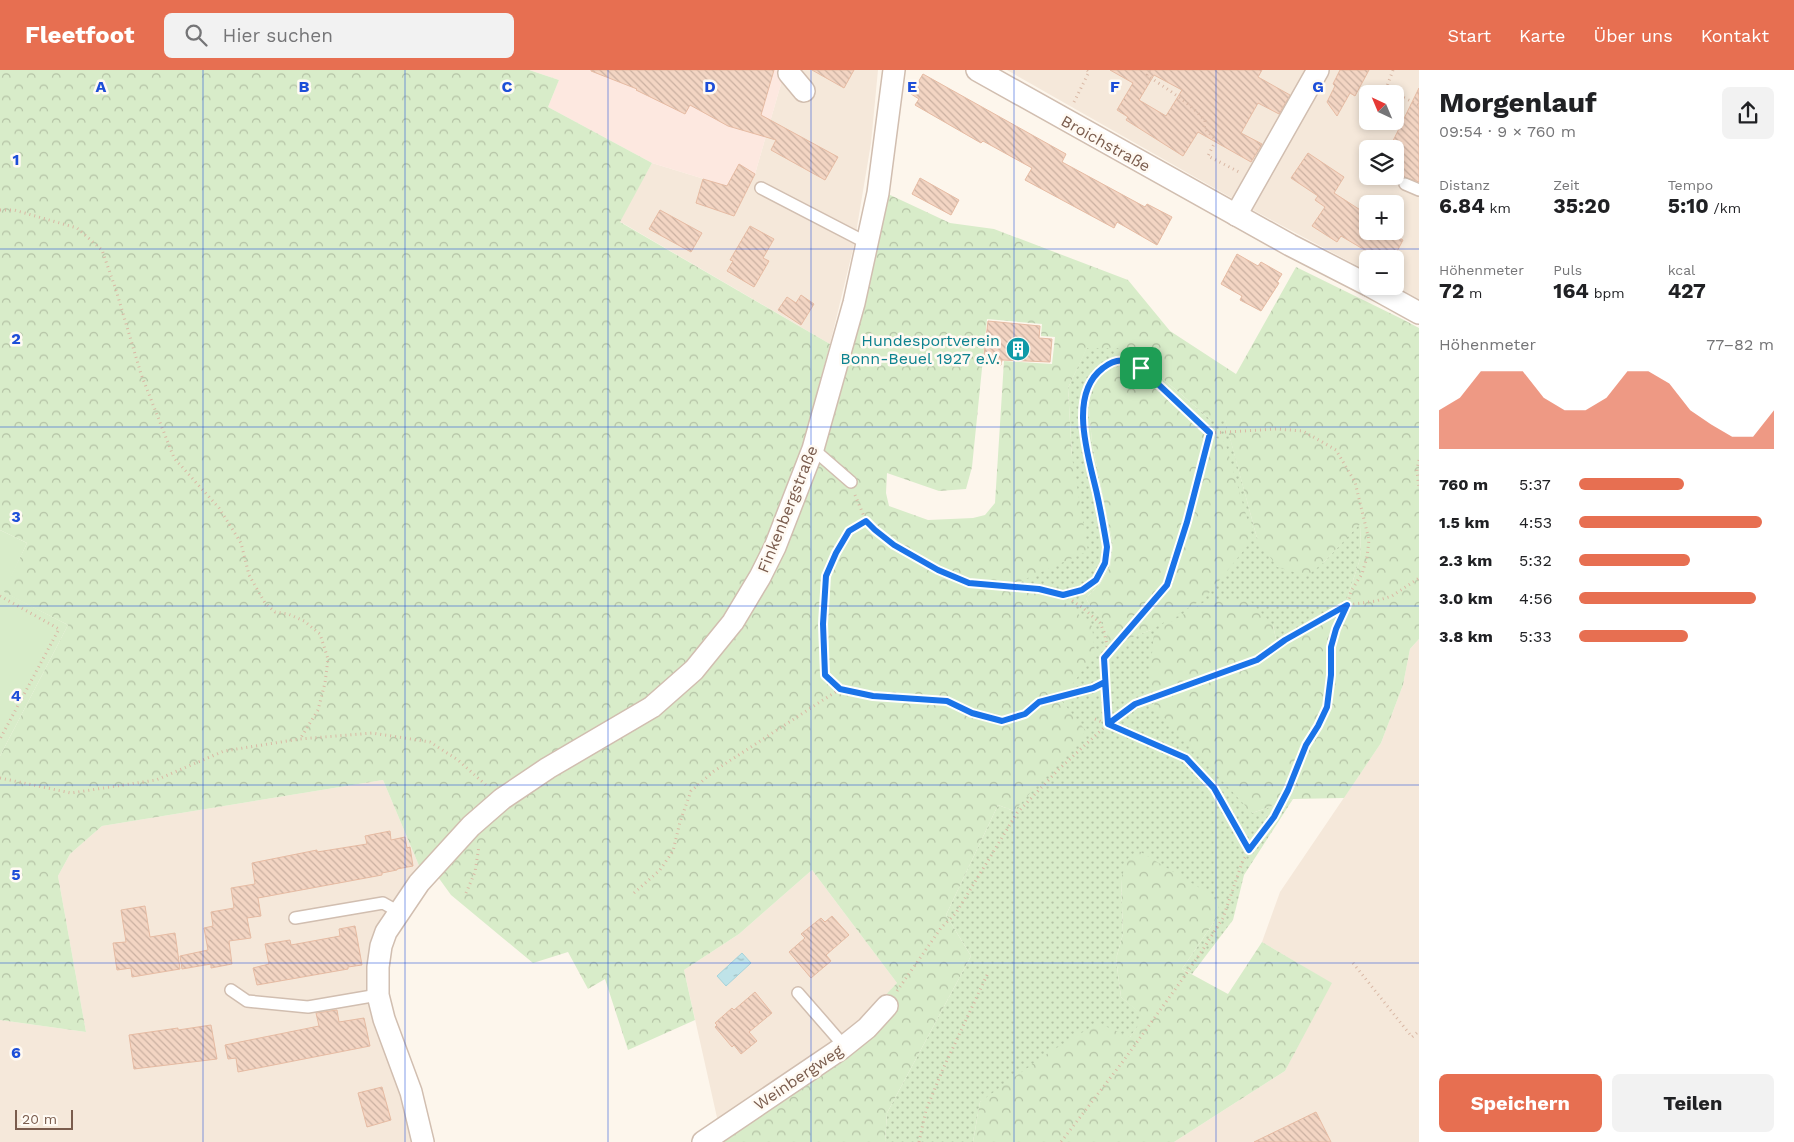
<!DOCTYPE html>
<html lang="de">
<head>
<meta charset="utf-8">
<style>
  body { margin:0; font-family:"Work Sans",sans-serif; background:#f2f2f2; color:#202124; height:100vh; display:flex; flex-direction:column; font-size:19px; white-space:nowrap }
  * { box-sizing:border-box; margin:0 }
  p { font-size:16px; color:#757577 }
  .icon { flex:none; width:28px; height:28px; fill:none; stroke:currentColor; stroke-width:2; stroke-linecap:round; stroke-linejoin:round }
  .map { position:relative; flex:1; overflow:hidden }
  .side { display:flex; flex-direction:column; background:#fff; width:375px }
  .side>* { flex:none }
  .needle { width:32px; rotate:316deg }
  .controls { position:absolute; left:1359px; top:15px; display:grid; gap:10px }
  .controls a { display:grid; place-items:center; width:45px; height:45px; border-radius:8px; background:#fff; box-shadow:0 2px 8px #0003; font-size:25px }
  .scale { position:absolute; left:15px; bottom:12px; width:58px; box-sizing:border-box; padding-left:5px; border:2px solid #7a5c4d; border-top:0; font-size:14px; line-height:18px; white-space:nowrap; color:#7a5c4d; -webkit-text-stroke:4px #fffaf3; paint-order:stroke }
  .pin { position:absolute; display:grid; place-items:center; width:42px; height:42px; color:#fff; margin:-21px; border-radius:10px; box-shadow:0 2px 8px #0006 }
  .round { display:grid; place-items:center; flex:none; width:52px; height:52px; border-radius:8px; background:#f2f2f2 }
  .headline { display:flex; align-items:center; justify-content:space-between; height:85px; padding:0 20px }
  h1 { font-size:28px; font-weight:700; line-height:38px }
  .metrics { display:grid; grid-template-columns:repeat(3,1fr); gap:8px; height:85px; padding:5px 20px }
  .metrics div { display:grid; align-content:center }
  .metrics b { font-size:21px; font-weight:700 }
  .metrics small { font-size:14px; font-weight:400 }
  .metrics p { font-size:14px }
  .chart { height:140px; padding:10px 20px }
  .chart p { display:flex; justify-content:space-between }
  .chart svg { width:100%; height:90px; margin-top:5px; fill:#e76f51; opacity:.7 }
  .primary-button { display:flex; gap:10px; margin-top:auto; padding:10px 20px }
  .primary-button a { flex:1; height:58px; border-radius:8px; background:#e76f51; color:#fff; font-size:20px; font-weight:700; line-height:58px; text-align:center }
  .primary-button a+a { background:#f2f2f2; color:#202124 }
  ul { padding:0 20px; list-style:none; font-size:16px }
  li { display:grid; grid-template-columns:80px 60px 1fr; align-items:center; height:38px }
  li i { height:12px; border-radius:6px; background:#e76f51 }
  header { display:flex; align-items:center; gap:30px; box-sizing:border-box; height:70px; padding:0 25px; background:#e76f51; color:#fff }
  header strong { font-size:24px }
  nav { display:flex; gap:28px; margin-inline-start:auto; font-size:18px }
  .search { width:350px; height:45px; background:#f2f2f2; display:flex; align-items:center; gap:12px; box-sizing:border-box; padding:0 18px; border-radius:8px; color:#757577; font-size:19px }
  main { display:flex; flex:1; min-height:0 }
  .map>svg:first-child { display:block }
  .residential { fill:#f5e8da; fill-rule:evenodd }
  .commercial { fill:#fde8e0 }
  .grass { fill:url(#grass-dots); fill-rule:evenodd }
  .forest { fill:url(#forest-crowns); fill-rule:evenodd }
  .garden { fill:#d8ecc9 }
  .water { fill:url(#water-ripples); stroke:#a5d3da }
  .building { fill:url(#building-back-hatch); stroke:#e6bba3; fill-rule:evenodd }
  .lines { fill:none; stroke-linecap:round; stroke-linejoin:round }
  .service-casing { stroke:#d1beb0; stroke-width:14 }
  .minor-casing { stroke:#d1beb0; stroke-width:24 }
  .path { stroke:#d9b8a5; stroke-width:3; stroke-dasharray:1 4; stroke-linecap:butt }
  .service { stroke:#fff; stroke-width:11 }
  .minor { stroke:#fff; stroke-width:21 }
  .route-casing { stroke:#fff; stroke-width:10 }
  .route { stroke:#1a73e8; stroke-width:6 }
  .grid { fill:none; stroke:#1d4ed8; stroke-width:1; stroke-opacity:0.55 }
  .labels { text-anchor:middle; stroke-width:5; stroke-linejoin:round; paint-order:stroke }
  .street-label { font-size:16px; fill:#7a5c4d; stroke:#fffaf3 }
  .culture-label { font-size:16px; fill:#0d838f; stroke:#fffaf3; text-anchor:end }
  .grid-label { font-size:16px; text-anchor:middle; font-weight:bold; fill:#1d4ed8; stroke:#fffaf3; stroke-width:5; stroke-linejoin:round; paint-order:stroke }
</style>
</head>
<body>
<header>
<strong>Fleetfoot</strong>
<div class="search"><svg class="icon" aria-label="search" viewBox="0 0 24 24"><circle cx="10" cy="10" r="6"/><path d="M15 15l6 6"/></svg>Hier suchen</div>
<nav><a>Start</a><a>Karte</a><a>Über uns</a><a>Kontakt</a></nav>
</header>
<main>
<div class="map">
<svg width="1419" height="1072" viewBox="0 0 1419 1072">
  <defs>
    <pattern id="grass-dots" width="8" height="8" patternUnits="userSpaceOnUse" patternTransform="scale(1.25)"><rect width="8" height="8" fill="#d8ecc9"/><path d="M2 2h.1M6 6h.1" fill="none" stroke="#b4c2a5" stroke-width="1.8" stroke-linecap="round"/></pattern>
    <pattern id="forest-crowns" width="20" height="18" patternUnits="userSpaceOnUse" patternTransform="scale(1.25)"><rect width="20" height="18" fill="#d8ecc9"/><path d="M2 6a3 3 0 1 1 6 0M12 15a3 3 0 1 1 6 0" fill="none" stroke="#b4c2a5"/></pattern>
    <pattern id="water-ripples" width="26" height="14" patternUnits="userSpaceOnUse" patternTransform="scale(1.25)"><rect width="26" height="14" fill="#bfe3e8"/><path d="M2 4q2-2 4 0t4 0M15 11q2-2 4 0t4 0" fill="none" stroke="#a0bbbe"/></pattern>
    <pattern id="building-back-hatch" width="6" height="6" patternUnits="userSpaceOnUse" patternTransform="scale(1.25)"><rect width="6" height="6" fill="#f3d5c3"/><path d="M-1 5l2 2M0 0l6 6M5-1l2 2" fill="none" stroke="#cab0a1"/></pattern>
  </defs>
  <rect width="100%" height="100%" fill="#fdf6ec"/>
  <g class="residential">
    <polygon points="785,0 878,0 871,73 854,175 830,274 619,151 652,93 727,116 755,104"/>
    <path d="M1007,0H1419V229L1395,216V189H1368L1367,201L1251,139ZM1368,24H1395V51H1368ZM1368,79H1395V106H1368ZM1368,134H1395V161H1368Z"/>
    <polygon points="1419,569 1419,1072 1174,1072 1285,1001 1331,913 1262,872 1280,822 1381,673 1403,615 1410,579"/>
    <polygon points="383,710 420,798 372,896 418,1072 0,1072 0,950 86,962 58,806 70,784 102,756"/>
    <polygon points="812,800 897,913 853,963 718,1052 684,900 739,864"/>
  </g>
  <polygon class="commercial" points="529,0 785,0 755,104 745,124 727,116 652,93 548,37 559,10"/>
  <path class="grass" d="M1087,277L1127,278L1211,350L1225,349L1257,468L1323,493L1361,452L1360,489L1345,535L1277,574L1273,555L1252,743L1293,729L1244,805L1233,850L1192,904L1182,899L1214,852L1121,809L1123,864L1116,889L1121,927L1145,947L1130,967L980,1032L973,1072H885L887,1043L971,886L946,845L998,735L1014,741L1061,630L1062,530L1019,512L1072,386L1068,318ZM1137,300L1199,360L1225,373L1151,560L1110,575C1107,568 1107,559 1103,552C1098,543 1090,538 1086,528L1100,514L1110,497L1113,475L1092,373L1089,338Z"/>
  <g class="forest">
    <path d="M0,0H529L559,10L548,37L652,93L620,152L830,274L810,348L827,355L888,124L950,153L994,159L1128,210L1170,261L1236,304L1296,197L1402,249L1419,258V569L1410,579L1403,615L1381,673L1344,728L1293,729L1252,743L1155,638L1150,605L1154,562L1206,531L1249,530L1273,555L1277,574L1345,535L1360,489L1361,453L1323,493L1307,506L1277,497L1257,468L1225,350H1211L1127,278H1087L1068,318L1072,387L1088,481L1019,512L1062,530L1092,556L1095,583L1061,630L1086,661L1014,741L998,735L946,845L971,886L887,1043L885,1072H713L864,972L877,934L897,913L812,800L739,864L684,900L695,950L628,980L605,909L588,919L568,882L533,893L451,825L438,807L420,798L383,710L102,756L70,784L58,806L86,962L0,950V686L68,555L3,522L27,473L0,460ZM987,249L1042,254L1041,266L1055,267L1052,294L1004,291L995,433L985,445L973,448L928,450L889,436L886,423L887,403L939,421L966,419L972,397Z"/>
    <path d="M1122,295L1137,300L1199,360L1225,372L1253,469L1205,528L1151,560L1109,576C1107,566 1106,556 1100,548C1095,541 1089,536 1086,528L1100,514L1110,497L1113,475L1092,373L1089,338L1095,316L1106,302Z"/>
    <polygon points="1139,781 1218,829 1219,841 1214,852 1182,899 1228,924 1262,872 1332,913 1285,1001 1174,1072 973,1072 980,1032 1048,983 1098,953 1130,967 1144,947 1121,927 1116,889 1123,864 1121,809 1128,788"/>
  </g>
  <polygon class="garden" points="0,460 27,473 4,522 68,555 0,686"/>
  <polygon class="water" points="742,883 751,893 726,916 717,906"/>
  <g class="building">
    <polygon points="591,0 774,0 761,45 838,87 825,110 771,80 776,70 728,56 690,35 685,44 636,20 637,19 591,1"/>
    <polygon points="812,0 854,0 844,18"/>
    <path d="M1110,0H1262L1258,7L1290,25L1279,44L1258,33L1241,63L1262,74L1251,92L1198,62L1183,86L1126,50L1128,47L1117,40L1133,13ZM1154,5L1182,20L1166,46L1139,30Z"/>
    <polygon points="1340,0 1369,0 1355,26 1350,23 1337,46 1327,32 1335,16 1333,14"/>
    <polygon points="923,4 1066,84 1062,92 1145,137 1147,134 1172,147 1157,175 1117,152 1114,158 1025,110 1032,98 983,71 981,73 915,35 919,29 911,24"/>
    <polygon points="1419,18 1419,112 1395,104 1395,79 1389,79"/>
    <polygon points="1308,83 1344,107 1334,123 1368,145 1368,161 1386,161 1403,170 1393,189 1380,189 1341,166 1337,172 1312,156 1325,137 1315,130 1318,126 1291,108"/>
    <polygon points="739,94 755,104 734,146 696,133 703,109 727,116"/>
    <polygon points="920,108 959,130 951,145 912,124"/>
    <polygon points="660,140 702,163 691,182 649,159"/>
    <polygon points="750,156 774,169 763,188 769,191 754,217 727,201 733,191 730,190"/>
    <polygon points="1237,184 1258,196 1261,192 1282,204 1277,212 1279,213 1261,241 1240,230 1242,226 1221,214"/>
    <polygon points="801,225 814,234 801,255 778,240 787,227 796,233"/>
    <polygon points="988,251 1040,256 1039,268 1052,269 1050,292 1002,290 1001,295 983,294"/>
    <polygon points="390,761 391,770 405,767 407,778 410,777 413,796 397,799 397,800 382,803 382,805 258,828 261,846 247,848 251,868 229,871 232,894 211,898 211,894 182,899 180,886 208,880 204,858 213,856 211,842 234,838 231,818 255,814 252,793 317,780 317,782 367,774 365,766"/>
    <polygon points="145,836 150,867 175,863 180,899 132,907 131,898 117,900 113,873 126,872 121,840"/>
    <polygon points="832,846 849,865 826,885 831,891 811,908 789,882 805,868 801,864 821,848 825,852"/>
    <polygon points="355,856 362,895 348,897 348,899 257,915 253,898 269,894 265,874 290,870 291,875 340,866 339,859"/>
    <polygon points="755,922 772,943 749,962 757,971 741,984 734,975 732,977 715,957 717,955 715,953 732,938 734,940"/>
    <polygon points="337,940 339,952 364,948 370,976 238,1002 236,988 228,989 225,975 319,956 316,943"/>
    <polygon points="211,955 217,989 134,999 129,965 178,958 178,960"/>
    <polygon points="382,1017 391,1050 367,1057 358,1023"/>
    <polygon points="1316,1042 1331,1072 1254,1072"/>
  </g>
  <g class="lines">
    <g class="service-casing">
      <g id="service">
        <polyline points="1405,114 1419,120"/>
        <polyline points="761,118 867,173"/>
        <polyline points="813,379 851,412"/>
        <polyline points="295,848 383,833 399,842"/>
        <polyline points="231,920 247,931 308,937 378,925"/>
        <polyline points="798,923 845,977"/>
      </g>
    </g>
    <g class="minor-casing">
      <g id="minor">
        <polyline points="790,0 789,3 804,21"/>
        <polyline points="977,0 1290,175 1368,215"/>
        <polyline points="1236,145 1318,0"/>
        <polyline points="1370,216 1419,243"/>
        <polyline points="423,1072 411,1022 384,949 378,925 378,897 381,876 386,862 419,813 471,756 502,729 548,698 652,637 694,600 733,552 760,507 775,477 813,379 854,233 878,123 894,0"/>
        <polyline points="703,1072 842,978 867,958 887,936"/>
      </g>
    </g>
    <g class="path">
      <path d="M1150,0L1147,5C1166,19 1190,32 1205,51L1204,58L1216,70L1208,86L1239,102"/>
      <polyline points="1393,0 1386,19 1419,35"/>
      <polyline points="1074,32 1089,2 1087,0"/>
      <polyline points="0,140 14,140 77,158 102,180 116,220 141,304 174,388 219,438 241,473 249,505 265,533 275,542 288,544 304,551 320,564 328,589 325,613 318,640 300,669"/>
      <polyline points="1419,390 1417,400 1419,419"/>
      <path d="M855,425L866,451L894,475L938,500L969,513L1039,519L1063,525L1082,520L1096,510L1105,493L1107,477C1104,461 1102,444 1098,428C1090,392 1067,325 1103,298C1117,287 1127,289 1141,298L1210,363L1276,359L1303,361L1336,380L1355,412L1369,470L1367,487L1362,504L1351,521L1347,535L1336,559L1331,577V605L1327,637L1318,656L1306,675L1287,720L1274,747L1243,790L1223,848L1202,881L1179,914L1124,990L1061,1072"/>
      <polyline points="866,451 849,461 836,483 825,506 823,554 825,605 840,619 873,626 947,631 972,643 1002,651 1025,644 1039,632 1093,618 1105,612"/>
      <polyline points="0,526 59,559 0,669"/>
      <polyline points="1104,588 1167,515 1187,452 1210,363"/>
      <polyline points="1095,649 1186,688 1214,718 1249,780"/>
      <polyline points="1108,654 1135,634 1257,589 1285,570 1347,535 1376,531 1392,526 1419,508"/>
      <polyline points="0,708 71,723 156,710 224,681 300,669 372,663 430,672 458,690 488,717"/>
      <polyline points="466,823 475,802 479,776"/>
      <polyline points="634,823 660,800 673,781 680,752 691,721 714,701 840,619"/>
      <polyline points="1353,893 1412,967 1419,961"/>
      <polyline points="897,921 941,858 956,843 1017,743 1059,699 1108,654 1104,588 1107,575 1104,562 1100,553 1083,538 1064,525"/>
      <polyline points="919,1072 926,1040 943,999 988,903"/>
    </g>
    <use href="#service" class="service"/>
    <use href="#minor" class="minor"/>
  </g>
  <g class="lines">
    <g class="route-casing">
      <path id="route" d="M1141,298C1127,289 1117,287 1103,298C1067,325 1089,388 1097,424C1101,442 1104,459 1107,477L1105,493L1096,510L1082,520L1063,525L1039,519L969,513L938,500L894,475L875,460L866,451L849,461L836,483L826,506L823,554L825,605L840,619L873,626L947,631L972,643L1002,651L1025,644L1039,632L1093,618L1105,612L1108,654L1186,688L1214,718L1249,780L1274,747L1288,720L1306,675L1318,656L1327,637L1331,605V577L1336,559L1347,535L1285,570L1257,590L1135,634L1108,654L1104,588L1167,515L1187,452L1210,363L1141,298"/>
    </g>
    <use href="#route" class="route"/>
  </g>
  <path class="grid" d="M203,0V1072M405,0V1072M608,0V1072M811,0V1072M1014,0V1072M1216,0V1072M0,179H1419M0,357H1419M0,536H1419M0,715H1419M0,893H1419"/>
  <defs>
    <g id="building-disc" transform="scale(1.25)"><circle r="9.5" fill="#0f9aa8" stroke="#fffaf3"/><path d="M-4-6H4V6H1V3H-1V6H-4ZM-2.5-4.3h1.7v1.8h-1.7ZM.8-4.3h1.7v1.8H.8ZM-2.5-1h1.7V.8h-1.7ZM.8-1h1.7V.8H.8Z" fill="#fff"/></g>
  </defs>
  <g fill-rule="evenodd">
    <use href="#building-disc" x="1018" y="279"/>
  </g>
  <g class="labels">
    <g class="street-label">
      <text transform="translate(1106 73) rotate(29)" y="6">Broichstraße</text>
      <text transform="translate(787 439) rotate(-68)" y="6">Finkenbergstraße</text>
      <text transform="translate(798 1007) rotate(-34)" y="6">Weinbergweg</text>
    </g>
    <g class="culture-label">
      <text x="1000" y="276">Hundesportverein<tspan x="1000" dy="18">Bonn-Beuel 1927 e.V.</tspan></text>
    </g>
  </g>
  <g class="grid-label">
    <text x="101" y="22">A</text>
    <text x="304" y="22">B</text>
    <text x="507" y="22">C</text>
    <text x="710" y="22">D</text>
    <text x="912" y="22">E</text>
    <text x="1115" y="22">F</text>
    <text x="1318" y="22">G</text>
    <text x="16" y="95">1</text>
    <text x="16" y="274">2</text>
    <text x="16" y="452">3</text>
    <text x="16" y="631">4</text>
    <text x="16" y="810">5</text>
    <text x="16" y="988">6</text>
  </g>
</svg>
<div class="controls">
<a><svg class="needle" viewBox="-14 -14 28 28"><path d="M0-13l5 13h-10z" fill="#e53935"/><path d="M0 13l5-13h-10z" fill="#757577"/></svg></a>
<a><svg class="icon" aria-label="layers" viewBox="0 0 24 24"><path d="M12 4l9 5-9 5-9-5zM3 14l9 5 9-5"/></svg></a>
<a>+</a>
<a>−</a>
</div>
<div class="scale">20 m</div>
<div class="pin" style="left:1141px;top:298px;background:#1e9e55"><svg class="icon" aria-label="arrive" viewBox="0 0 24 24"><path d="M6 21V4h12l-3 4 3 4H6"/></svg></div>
</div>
<section class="side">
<div class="headline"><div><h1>Morgenlauf</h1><p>09:54 · 9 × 760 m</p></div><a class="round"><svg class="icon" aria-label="share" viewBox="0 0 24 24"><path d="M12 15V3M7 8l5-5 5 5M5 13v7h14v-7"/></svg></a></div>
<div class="metrics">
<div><p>Distanz</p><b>6.84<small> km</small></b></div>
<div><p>Zeit</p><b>35:20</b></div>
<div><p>Tempo</p><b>5:10<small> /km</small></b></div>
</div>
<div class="metrics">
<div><p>Höhenmeter</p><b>72<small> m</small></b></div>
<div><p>Puls</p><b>164<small> bpm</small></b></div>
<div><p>kcal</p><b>427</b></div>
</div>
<div class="chart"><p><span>Höhenmeter</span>77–82 m</p>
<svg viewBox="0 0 160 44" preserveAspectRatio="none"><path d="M0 44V25L10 19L20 6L30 6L40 6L50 19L60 25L70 25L80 19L90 6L100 6L110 12L120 25L130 32L140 38L150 38L160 25V44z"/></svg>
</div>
<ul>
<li><b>760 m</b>5:37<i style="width:54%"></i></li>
<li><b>1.5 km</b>4:53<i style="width:94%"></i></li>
<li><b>2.3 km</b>5:32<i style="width:57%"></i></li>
<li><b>3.0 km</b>4:56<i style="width:91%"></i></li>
<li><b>3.8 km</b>5:33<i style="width:56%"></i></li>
</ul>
<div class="primary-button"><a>Speichern</a><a>Teilen</a></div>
</section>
</main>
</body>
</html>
